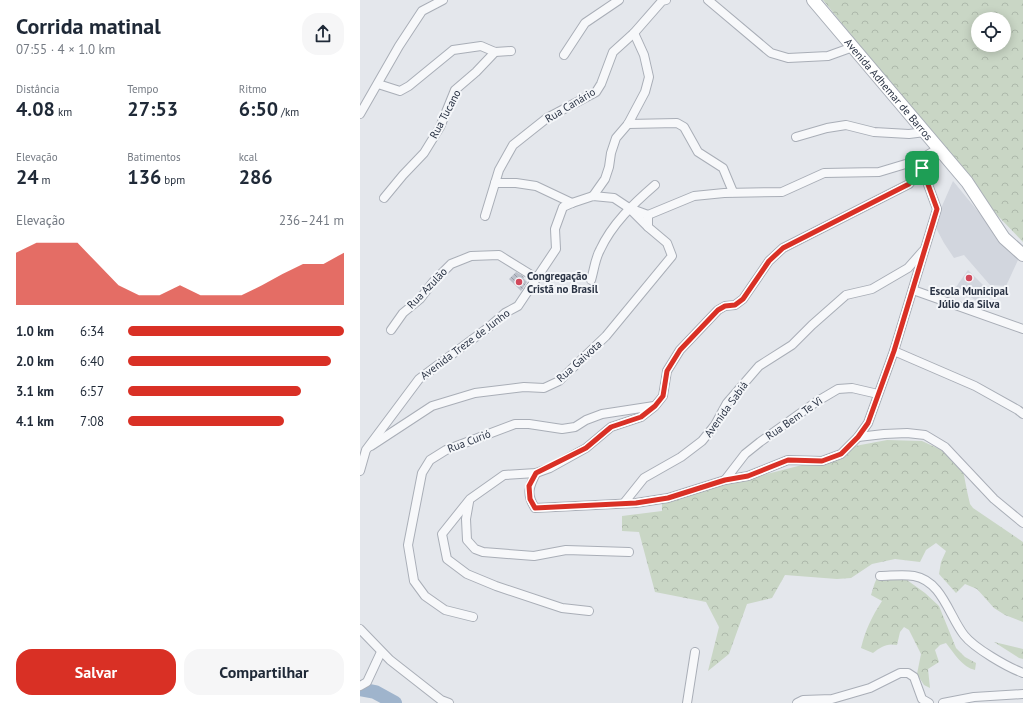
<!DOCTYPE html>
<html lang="pt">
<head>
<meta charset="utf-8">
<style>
  body { margin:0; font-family:"PT Sans",sans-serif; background:#f6f6f7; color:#1f2937; height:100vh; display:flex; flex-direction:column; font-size:15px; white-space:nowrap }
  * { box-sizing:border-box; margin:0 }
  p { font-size:13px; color:#747a83 }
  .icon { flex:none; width:22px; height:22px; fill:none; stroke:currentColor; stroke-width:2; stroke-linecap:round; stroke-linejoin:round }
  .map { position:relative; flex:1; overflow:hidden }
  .drawer { display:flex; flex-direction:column; background:#fff; width:360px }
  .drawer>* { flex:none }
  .controls { position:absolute; left:611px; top:12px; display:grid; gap:8px }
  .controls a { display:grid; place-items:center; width:40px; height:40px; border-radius:50%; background:#fff; box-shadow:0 2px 10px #0003; font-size:20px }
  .pin { position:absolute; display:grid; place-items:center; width:34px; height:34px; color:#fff; margin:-17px; border-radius:8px; box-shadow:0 2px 6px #0006 }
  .round { display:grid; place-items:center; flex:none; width:42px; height:42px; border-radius:16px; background:#f6f6f7 }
  .summary { display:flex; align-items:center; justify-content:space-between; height:68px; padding:0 16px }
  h1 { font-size:22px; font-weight:800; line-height:30px }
  .stats { display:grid; grid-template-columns:repeat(3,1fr); gap:6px; height:68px; padding:4px 16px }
  .stats div { display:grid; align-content:center }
  .stats b { font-size:20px; font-weight:800 }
  .stats small { font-size:11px; font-weight:400 }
  .stats p { font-size:11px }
  .chart { height:112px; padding:8px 16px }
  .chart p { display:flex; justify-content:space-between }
  .chart svg { width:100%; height:72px; margin-top:4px; fill:#d93025; opacity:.7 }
  .action { display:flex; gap:8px; margin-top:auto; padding:8px 16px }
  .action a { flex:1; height:46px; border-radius:16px; background:#d93025; color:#fff; font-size:16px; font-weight:800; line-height:46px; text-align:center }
  .action a+a { background:#f6f6f7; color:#1f2937 }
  ul { padding:0 16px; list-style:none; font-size:13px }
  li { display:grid; grid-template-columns:64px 48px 1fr; align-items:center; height:30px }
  li i { height:10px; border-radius:5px; background:#d93025 }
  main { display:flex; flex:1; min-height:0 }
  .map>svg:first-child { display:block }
  .built { fill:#d2d6de }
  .forest { fill:url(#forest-crowns); fill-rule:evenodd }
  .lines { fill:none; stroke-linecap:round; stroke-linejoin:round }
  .river { stroke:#9fb4cc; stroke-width:14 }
  .building { fill:url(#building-back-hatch) }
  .street-casing { stroke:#a9aeb7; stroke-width:10 }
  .secondary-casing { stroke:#a9aeb7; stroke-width:14 }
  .street { stroke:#f7f8fa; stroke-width:8 }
  .secondary { stroke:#fff; stroke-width:12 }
  .route-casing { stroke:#fff; stroke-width:8 }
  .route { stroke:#d93025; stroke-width:5 }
  .poi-dot { fill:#d1495b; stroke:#f4f6f9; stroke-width:1.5 }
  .labels { text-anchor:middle; stroke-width:4; stroke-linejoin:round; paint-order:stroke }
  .street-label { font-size:11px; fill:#2b3445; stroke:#f4f6f9 }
  .poi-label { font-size:11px; font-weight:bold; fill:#2b3445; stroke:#f4f6f9; text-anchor:start }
</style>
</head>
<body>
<main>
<section class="drawer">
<div class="summary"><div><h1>Corrida matinal</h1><p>07:55 · 4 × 1.0 km</p></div><a class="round"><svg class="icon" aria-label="share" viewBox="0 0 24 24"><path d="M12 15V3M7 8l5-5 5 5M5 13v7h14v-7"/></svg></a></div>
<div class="stats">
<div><p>Distância</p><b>4.08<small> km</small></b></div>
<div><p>Tempo</p><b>27:53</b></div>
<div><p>Ritmo</p><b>6:50<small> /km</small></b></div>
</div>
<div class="stats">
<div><p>Elevação</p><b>24<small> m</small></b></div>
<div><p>Batimentos</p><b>136<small> bpm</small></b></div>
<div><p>kcal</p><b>286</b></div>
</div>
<div class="chart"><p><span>Elevação</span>236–241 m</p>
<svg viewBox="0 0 160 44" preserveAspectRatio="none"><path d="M0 44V12L10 6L20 6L30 6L40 19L50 32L60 38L70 38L80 32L90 38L100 38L110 38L120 32L130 25L140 19L150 19L160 12V44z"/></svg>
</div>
<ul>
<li><b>1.0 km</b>6:34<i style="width:100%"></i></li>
<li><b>2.0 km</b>6:40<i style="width:94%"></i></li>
<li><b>3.1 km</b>6:57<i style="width:80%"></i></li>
<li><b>4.1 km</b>7:08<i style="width:72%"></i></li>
</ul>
<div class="action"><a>Salvar</a><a>Compartilhar</a></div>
</section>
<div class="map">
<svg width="663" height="703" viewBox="0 0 663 703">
  <defs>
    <pattern id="forest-crowns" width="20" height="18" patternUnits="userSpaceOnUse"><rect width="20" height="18" fill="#c9d6c5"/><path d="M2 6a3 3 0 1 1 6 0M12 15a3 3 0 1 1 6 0" fill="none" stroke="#adb8ab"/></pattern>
    <pattern id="building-back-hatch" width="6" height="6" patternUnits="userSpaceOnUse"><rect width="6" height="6" fill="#bbc0ca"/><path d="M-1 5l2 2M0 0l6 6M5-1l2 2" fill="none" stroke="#989da6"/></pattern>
  </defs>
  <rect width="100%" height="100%" fill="#e4e7ec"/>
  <g class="built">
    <polygon points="593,181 658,260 646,286 630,285 604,255 594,258 584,243 576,228 582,206"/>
    <polygon points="608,270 624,286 618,302 596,287"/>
  </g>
  <g class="forest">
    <path d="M463,0H663V242L638,216ZM618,19H644V45H618Z"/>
    <polygon points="527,440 562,441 584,451 603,470 607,491 610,504 613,508 663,542 663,622 645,615 634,608 617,589 605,584 596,593 579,574 581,562 586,551 576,543 566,550 560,562 535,559 512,564 491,578 477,579 425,575 412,598 387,604 369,654 348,671 359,627 346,602 295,592 279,532 262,531 262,516 302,511 302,501 442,465 460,465 477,460 495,446"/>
    <path d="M528,571L535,572L540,575L565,593L579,606L596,648L605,657L616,663L615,670C602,667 594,653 586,643L580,645L575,650L579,662L568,669L570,688L564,685L557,674L561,654L549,630L544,627L540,632L537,645C526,643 521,647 513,653L501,648C505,631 512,616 522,601L511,595C515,584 515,574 528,571Z"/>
    <polygon points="634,642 663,649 663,659 659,658"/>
  </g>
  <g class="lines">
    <polyline class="river" points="0,689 15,692 35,703"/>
  </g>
  <polygon class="building" points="156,272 164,277 163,278 167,282 161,291 149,279"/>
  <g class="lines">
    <g class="street-casing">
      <g id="street">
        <polyline points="348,0 411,53 428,58 468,56 493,47"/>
        <polyline points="204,55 225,23 259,0"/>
        <polyline points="18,84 40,91 49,86 93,50 121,46 135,52 151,51"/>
        <polyline points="0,114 39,46 62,11 83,0"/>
        <polyline points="268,124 317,123 324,127 338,152 363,168 373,192"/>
        <polyline points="436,137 467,128 486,125 514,132 549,134 565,132"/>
        <polyline points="135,183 156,183 176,186 212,203"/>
        <polyline points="233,196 245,179 249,167 251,153 256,138 268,124 285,92 289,77 284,55 274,33"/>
        <polyline points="24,198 43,175 64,153 80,127 95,90 116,72 135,52"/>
        <polyline points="271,210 288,227"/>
        <polyline points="288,215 334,196 364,193 422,192 464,173 519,172 559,160 579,148"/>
        <polyline points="125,216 139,170 153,145 187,118 236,92 241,84 253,52 274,33 302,1 306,0"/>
        <path d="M231,280C234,270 235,259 240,250C252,224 273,204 295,185"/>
        <polyline points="553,290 663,329"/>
        <polyline points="31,330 43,313 60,299 73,282 91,264 111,256 139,255 176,278"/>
        <polyline points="534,351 615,386 658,410 663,414"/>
        <polyline points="498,437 524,434 547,433 565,435 585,447 634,499 663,523"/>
        <polyline points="11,446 72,406 115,393 164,387 184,388 199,381 246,336 312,256 307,243 288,227 288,215"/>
        <polyline points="0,471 6,450 59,379 129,327 145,313 158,306 196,249 195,229 203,207 212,203 233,196 254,198 269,208 288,215"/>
        <path d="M176,473C169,487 166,494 175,508L276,503L308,498L365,480L388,476L428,460L462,461L481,454L498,437L508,423L534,351L577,209L559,160"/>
        <polyline points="365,480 385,454 400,442 456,402 478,389 492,388 518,394"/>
        <polyline points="109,502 106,519 107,540 115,549 123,552 174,556 206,550 269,552"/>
        <polyline points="264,503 284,478 321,457 342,441 355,425 367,403 399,366 432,345 452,325 486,295 512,289 548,268 563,251"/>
        <path d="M520,576C530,576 543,574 554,576C582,581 589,616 604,635C614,648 647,667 663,673"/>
        <polyline points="229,611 202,608 136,586 107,574 87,559 82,534 110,499 144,475 176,473 190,468 226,448 251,427 281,417 295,406 303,396 307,371 320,350 358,310 365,306 375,305 383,299 409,261 423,248 549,184 562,168"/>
        <polyline points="113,617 85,610 65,596 54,581 48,545 62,473 70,460 86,450 155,424 169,424 202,429 215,427 226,420 242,414 294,406"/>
        <polyline points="0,629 30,660 81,700 89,703"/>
        <polyline points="0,686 7,682 21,652"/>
        <polyline points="327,703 335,652"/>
        <polyline points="437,703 443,700 472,699 510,688 540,673 548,673 554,677 562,699 569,703"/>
        <polyline points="583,703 614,697 663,694"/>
      </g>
    </g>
    <g class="secondary-casing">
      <g id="secondary">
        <path id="s1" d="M453,0L607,182L644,238L663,255"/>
      </g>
    </g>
    <use href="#street" class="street"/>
    <use href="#secondary" class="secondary"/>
  </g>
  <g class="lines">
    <g class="route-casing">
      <polygon id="route" points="562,168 577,209 534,351 508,423 498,437 481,454 462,461 428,460 388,476 365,480 308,498 276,503 175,508 170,499 169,486 176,473 226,448 251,427 281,417 295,406 303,396 307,371 320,350 358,310 365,306 375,305 383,299 409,261 423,248 549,184"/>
    </g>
    <use href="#route" class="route"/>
  </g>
  <g class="poi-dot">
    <circle cx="609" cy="278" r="4"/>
    <circle cx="159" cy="282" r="4"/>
  </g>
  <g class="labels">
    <g class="street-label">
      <text dy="4" stroke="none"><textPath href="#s1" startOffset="117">Avenida Adhemar de Barros</textPath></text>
      <text transform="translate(210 105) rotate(-31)" y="4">Rua Canário</text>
      <text transform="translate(85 114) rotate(-62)" y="4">Rua Tucano</text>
      <text transform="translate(67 288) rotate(-46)" y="4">Rua Azulão</text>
      <text transform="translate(105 344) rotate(-37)" y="4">Avenida Treze de Junho</text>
      <text transform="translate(219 361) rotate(-42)" y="4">Rua Gaivota</text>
      <text transform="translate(366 409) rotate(-54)" y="4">Avenida Sabiá</text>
      <text transform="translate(434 418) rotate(-35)" y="4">Rua Bem Te Vi</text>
      <text transform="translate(109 441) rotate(-21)" y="4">Rua Curió</text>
    </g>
    <g class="poi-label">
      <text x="167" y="280">Congregação<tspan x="167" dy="13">Cristã no Brasil</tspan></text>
      <text x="609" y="295" text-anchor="middle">Escola Municipal<tspan x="609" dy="13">Júlio da Silva</tspan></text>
    </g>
  </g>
</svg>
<div class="controls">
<a><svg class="icon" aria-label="locate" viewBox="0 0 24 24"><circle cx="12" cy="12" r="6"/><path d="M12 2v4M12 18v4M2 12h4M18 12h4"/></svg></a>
</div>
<div class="pin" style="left:562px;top:168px;background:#1e9e55"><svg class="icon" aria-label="arrive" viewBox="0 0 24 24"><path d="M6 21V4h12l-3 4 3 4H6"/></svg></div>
</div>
</main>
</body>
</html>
